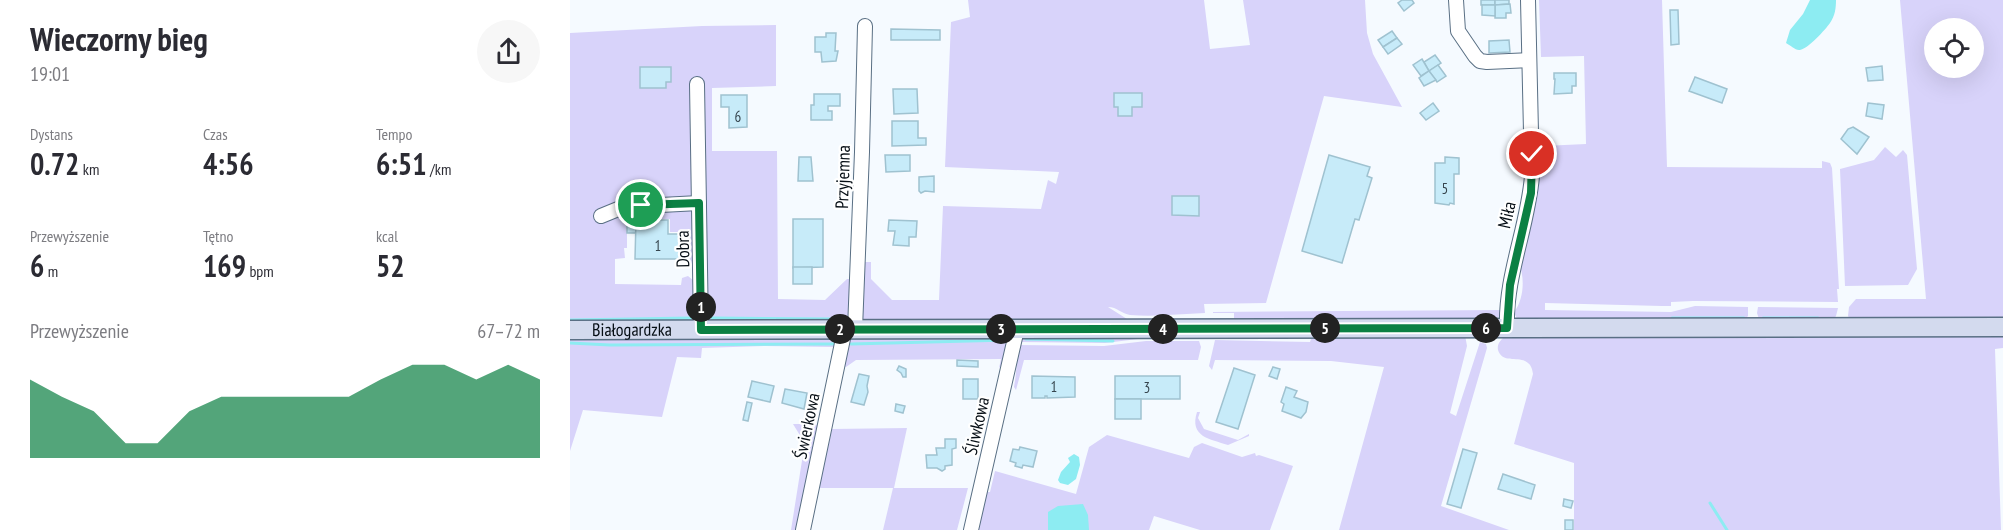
<!DOCTYPE html>
<html lang="pl">
<head>
<meta charset="utf-8">
<style>
  body { margin:0; font-family:"PT Sans Narrow",sans-serif; background:#f7f7f7; color:#2b2b33; height:100vh; display:flex; flex-direction:column; font-size:22px; white-space:nowrap }
  * { box-sizing:border-box; margin:0 }
  p { font-size:20px; color:#7c7c81 }
  .icon { flex:none; width:33px; height:33px; fill:none; stroke:currentColor; stroke-width:2; stroke-linecap:round; stroke-linejoin:round }
  .map { position:relative; flex:1; overflow:hidden }
  .sheet { display:flex; flex-direction:column; background:#fff; width:570px }
  .sheet>* { flex:none }
  .controls { position:absolute; left:1354px; top:18px; display:grid; gap:12px }
  .controls a { display:grid; place-items:center; width:60px; height:60px; border-radius:50%; background:#fff; box-shadow:0 6px 24px #0002; font-size:30px }
  .pin { position:absolute; display:grid; place-items:center; width:51px; height:51px; color:#fff; margin:-26px; border:3px solid #fff; border-radius:50%; box-shadow:0 2px 6px #0007 }
  .km { position:absolute; width:30px; height:30px; margin:-15px; border-radius:50%; background:#222; color:#fff; font-size:16px; line-height:30px; text-align:center }
  .round { display:grid; place-items:center; flex:none; width:63px; height:63px; border-radius:32px; background:#f7f7f7 }
  .summary { display:flex; align-items:center; justify-content:space-between; height:102px; padding:0 30px }
  h1 { font-size:33px; font-weight:700; line-height:45px }
  .metrics { display:grid; grid-template-columns:repeat(3,1fr); gap:9px; height:102px; padding:6px 30px }
  .metrics div { display:grid; align-content:center }
  .metrics b { font-size:30px; font-weight:700 }
  .metrics small { font-size:16px; font-weight:400 }
  .metrics p { font-size:16px }
  .chart { height:168px; padding:12px 30px }
  .chart p { display:flex; justify-content:space-between }
  .chart svg { width:100%; height:108px; margin-top:6px; fill:#0b8043; opacity:.7 }
  main { display:flex; flex:1; min-height:0 }
  .map>svg:first-child { display:block }
  .green { fill:#d8d3fa; fill-rule:evenodd }
  .water { fill:#8decf2 }
  .lines { fill:none; stroke-linecap:round; stroke-linejoin:round }
  .stream { stroke:#8decf2; stroke-width:3 }
  .building { fill:#c7ebf9; stroke:#9fc2d0; stroke-width:1.5 }
  .minor-casing { stroke:#596f84; stroke-width:16 }
  .secondary-casing { stroke:#596f84; stroke-width:21 }
  .minor { stroke:#fff; stroke-width:14 }
  .secondary { stroke:#d3daee; stroke-width:18 }
  .route-casing { stroke:#fff; stroke-width:12 }
  .route { stroke:#0b8043; stroke-width:8 }
  .labels { text-anchor:middle; stroke-width:4.5; stroke-linejoin:round; paint-order:stroke }
  .number-label { font-size:15px; fill:#36454e }
  .street-label { font-size:18px; fill:#060e15; stroke:#fff }
</style>
</head>
<body>
<main>
<section class="sheet">
<div class="summary"><div><h1>Wieczorny bieg</h1><p>19:01</p></div><a class="round"><svg class="icon" aria-label="share" viewBox="0 0 24 24"><path d="M12 15V3M7 8l5-5 5 5M5 13v7h14v-7"/></svg></a></div>
<div class="metrics">
<div><p>Dystans</p><b>0.72<small> km</small></b></div>
<div><p>Czas</p><b>4:56</b></div>
<div><p>Tempo</p><b>6:51<small> /km</small></b></div>
</div>
<div class="metrics">
<div><p>Przewyższenie</p><b>6<small> m</small></b></div>
<div><p>Tętno</p><b>169<small> bpm</small></b></div>
<div><p>kcal</p><b>52</b></div>
</div>
<div class="chart"><p><span>Przewyższenie</span>67–72 m</p>
<svg viewBox="0 0 160 44" preserveAspectRatio="none"><path d="M0 44V12L10 19L20 25L30 38L40 38L50 25L60 19L70 19L80 19L90 19L100 19L110 12L120 6L130 6L140 12L150 6L160 12V44z"/></svg>
</div>
</section>
<div class="map">
<svg width="1433" height="530" viewBox="0 0 1433 530">
  <rect width="100%" height="100%" fill="#f5faff"/>
  <g class="green">
    <path d="M398,0H634L640,49L680,45L673,0H795L797,33L803,54L832,107L754,96L696,303L634,304L635,313C611,314 585,317 560,315C552,314 547,307 538,307L557,319L535,324L293,321L291,317L292,262H301V279L322,300H369L373,206L471,209L478,180L486,184L489,172L375,167L381,22L400,17Z"/>
    <path d="M969,0H1092L1097,167L1252,168V161L1260,163L1262,168L1269,289H1267L1268,302L1123,301L1101,302V306H1092L975,303V310L1101,312L1125,306L1178,307V316L1172,323L947,319L944,312C954,300 955,277 949,264L966,162L973,146L1016,144L1014,56L971,57Z"/>
    <path d="M1330,0H1433V318L1280,319L1278,316L1279,307L1286,299H1356ZM1365,28H1404V68H1365Z"/>
    <path d="M206,25V86L142,88V151H207L208,299L255,300L277,279H280L278,316L273,321H142C134,310 138,257 137,241H125L123,263L117,265L118,259L114,258V232H100V219H57V248H54L55,258L45,259V284L111,285L112,278L118,276L124,281V319L120,322L0,325V33L132,26Z"/>
    <polygon points="1315,147 1326,157 1333,150 1337,155 1347,269 1338,285 1275,286 1270,169 1304,160"/>
    <polygon points="1188,307 1268,308 1266,316 1263,320 1189,319 1187,313"/>
    <polygon points="933,310 930,316 923,321 664,324 664,313 643,313 643,312"/>
    <path d="M1433,332V348L1425,349L1431,530H1004V463L944,444L963,374C962,368 961,364 955,361C947,357 932,363 928,350C927,344 930,341 934,337Z"/>
    <polygon points="620,334 627,338 576,338 535,343 450,342 454,336"/>
    <polygon points="761,334 895,335 897,346 880,413 886,416 910,342 916,344 917,348 871,506 939,530 769,530 814,367 761,361 645,360 642,370 639,366 645,340 740,342 741,339"/>
    <polygon points="0,335 264,336 267,339 266,346 263,347 195,346 132,348 131,358 107,357 92,417 13,410 0,451"/>
    <path d="M287,335L437,337C444,348 437,360 429,368L431,359L286,360L276,367L273,366L279,339Z"/>
    <path d="M576,341H629L631,347L628,360H454L446,390L444,387C447,373 446,359 449,345L534,346Z"/>
    <path d="M627,412H630L628,418L634,429L668,440L679,434V436L658,445C640,439 619,437 627,412Z"/>
    <polygon points="223,424 244,424 253,427 230,530 221,530 234,448 231,437"/>
    <polygon points="337,428 324,488 398,488 387,530 313,530 323,488 249,488 262,429"/>
    <polygon points="537,435 619,458 624,447 632,443 672,457 685,453 686,456 689,455 723,466 700,530 630,530 584,516 579,530 406,530 417,492 420,492 425,471 506,494 519,447"/>
  </g>
  <g class="water">
    <path d="M1240,0H1266C1266,8 1265,16 1260,23C1256,29 1236,51 1229,50C1225,50 1220,45 1216,43L1220,30L1233,14Z"/>
    <polygon points="504,454 509,457 510,465 506,479 498,485 490,483 488,480 491,472 500,462 498,458"/>
    <polygon points="513,504 518,515 519,530 478,530 478,512 488,506"/>
  </g>
  <g class="lines">
    <g class="stream">
      <polyline points="142,318 268,319"/>
      <polyline points="1102,318 1174,318"/>
      <polyline points="1193,318 1248,318"/>
      <polyline points="0,320 121,318"/>
      <polyline points="456,339 543,341"/>
      <polyline points="0,343 40,345 264,344"/>
      <polyline points="281,344 439,340"/>
      <polyline points="1140,503 1157,530"/>
    </g>
  </g>
  <g class="building">
    <polygon points="832,0 842,0 844,3 834,11 828,3"/>
    <rect x="911" y="0" width="14" height="5"/>
    <polygon points="925,0 939,0 939,4 925,5"/>
    <polygon points="940,4 941,13 936,13 936,18 925,18 925,5"/>
    <polygon points="912,5 925,5 925,16 912,15"/>
    <polygon points="1100,10 1108,10 1109,44 1101,45"/>
    <polygon points="321,29 370,30 370,40 321,40"/>
    <polygon points="822,31 827,38 813,47 808,40"/>
    <polygon points="256,33 266,33 265,51 268,51 266,61 252,62 251,52 245,52 245,37 256,37"/>
    <polygon points="827,38 832,44 818,54 813,47"/>
    <polygon points="939,40 940,52 919,53 919,41"/>
    <polygon points="865,55 871,63 859,71 854,62"/>
    <polygon points="852,59 859,71 851,76 843,65"/>
    <polygon points="868,65 876,76 867,82 859,71"/>
    <polygon points="1312,66 1313,80 1298,81 1296,68"/>
    <polygon points="70,67 101,67 101,82 96,82 96,88 70,88"/>
    <polygon points="859,71 866,80 854,86 849,78"/>
    <polygon points="984,73 1006,73 1006,86 1002,86 1002,93 984,94 985,79 984,79"/>
    <polygon points="1125,77 1157,89 1152,103 1119,91"/>
    <polygon points="323,89 347,89 348,113 324,114"/>
    <polygon points="544,93 572,93 572,107 562,107 562,116 548,116 548,107 544,107"/>
    <polygon points="244,94 270,94 270,106 258,106 258,111 262,111 262,120 241,120 241,105 244,105"/>
    <polygon points="151,95 177,95 177,127 159,128 159,107 151,107"/>
    <polygon points="863,103 869,111 856,120 850,113"/>
    <polygon points="1298,103 1314,105 1312,119 1296,116"/>
    <polygon points="322,121 348,121 348,138 356,138 356,145 322,146"/>
    <polygon points="1283,127 1299,137 1287,154 1271,139 1278,129"/>
    <polygon points="315,155 340,155 340,171 316,172"/>
    <polygon points="759,155 800,167 797,176 802,178 789,220 785,219 772,263 732,251"/>
    <polygon points="229,157 241,157 243,181 228,181"/>
    <polygon points="875,157 889,158 889,174 884,174 884,204 880,203 879,205 865,203 865,163 875,163"/>
    <polygon points="364,176 364,192 355,191 351,193 349,191 349,177"/>
    <polygon points="602,196 629,196 629,216 602,215"/>
    <rect x="57" y="219" width="9" height="14"/>
    <polygon points="223,219 253,219 253,267 223,268"/>
    <polygon points="66,220 98,220 98,234 112,234 112,259 65,259"/>
    <polygon points="319,220 347,221 346,237 339,237 339,246 323,245 325,231 318,231"/>
    <polygon points="242,267 242,284 223,284 223,267"/>
    <polygon points="387,360 408,361 408,367 387,366"/>
    <polygon points="329,366 336,369 336,377 333,377 331,373 327,370"/>
    <polygon points="703,367 710,369 707,379 699,376"/>
    <polygon points="664,368 685,375 668,429 646,422"/>
    <polygon points="289,374 299,376 297,386 298,392 294,405 281,402"/>
    <polygon points="462,376 505,377 505,397 477,398 477,396 475,396 475,398 462,398"/>
    <rect x="545" y="376" width="65" height="23"/>
    <rect x="393" y="379" width="15" height="20"/>
    <polygon points="182,381 204,386 200,402 178,397"/>
    <polygon points="716,387 727,391 724,397 738,402 736,412 731,418 712,411 714,404 711,402"/>
    <polygon points="215,389 237,393 234,409 212,403"/>
    <rect x="545" y="399" width="26" height="20"/>
    <polygon points="177,402 182,403 178,421 173,420"/>
    <polygon points="326,404 335,406 333,413 325,411"/>
    <polygon points="375,439 386,439 386,448 382,449 382,465 375,466 375,469 372,471 367,468 357,468 356,455 367,455 366,448 375,448"/>
    <polygon points="450,447 467,451 463,467 453,465 452,468 445,466 446,463 440,461 443,449 449,450"/>
    <polygon points="893,449 907,453 891,508 877,504"/>
    <polygon points="933,474 965,485 961,499 928,489"/>
    <polygon points="994,499 1003,501 1001,508 993,506"/>
    <rect x="995" y="520" width="8" height="10"/>
  </g>
  <g class="lines">
    <g class="minor-casing">
      <g id="minor">
        <polyline points="886,0 888,31 905,56 910,61 917,62 959,60"/>
        <polyline points="127,84 131,330"/>
        <polyline points="31,216 53,207 129,203"/>
        <path d="M937,328C935,276 958,227 962,176L958,0"/>
        <polyline points="285,329 292,152 295,26"/>
        <polyline points="233,530 275,329"/>
        <polyline points="401,530 447,329"/>
      </g>
    </g>
    <g class="secondary-casing">
      <g id="secondary">
        <path id="s1" d="M0,330L1433,327"/>
      </g>
    </g>
    <use href="#minor" class="minor"/>
    <use href="#secondary" class="secondary"/>
  </g>
  <g class="lines">
    <g class="route-casing">
      <polyline id="route" points="71,205 129,203 131,330 937,328 940,285 961,193 962,154"/>
    </g>
    <use href="#route" class="route"/>
  </g>
  <g class="labels">
    <g class="number-label">
      <text x="168" y="122">6</text>
      <text x="875" y="194">5</text>
      <text x="88" y="251">1</text>
      <text x="484" y="392">1</text>
      <text x="577" y="393">3</text>
    </g>
    <g class="street-label">
      <text transform="translate(273 177) rotate(-88)" y="6">Przyjemna</text>
      <text transform="translate(937 215) rotate(-77)" y="6">Miła</text>
      <text transform="translate(113 249) rotate(-91)" y="6">Dobra</text>
      <text dy="6" stroke="none"><textPath href="#s1" startOffset="62">Białogardzka</textPath></text>
      <text transform="translate(237 426) rotate(-78)" y="6">Świerkowa</text>
      <text transform="translate(407 426) rotate(-77)" y="6">Śliwkowa</text>
    </g>
  </g>
</svg>
<div class="controls">
<a><svg class="icon" aria-label="locate" viewBox="0 0 24 24"><circle cx="12" cy="12" r="6"/><path d="M12 2v4M12 18v4M2 12h4M18 12h4"/></svg></a>
</div>
<div class="pin" style="left:71px;top:205px;background:#1e9e55"><svg class="icon" aria-label="arrive" viewBox="0 0 24 24"><path d="M6 21V4h12l-3 4 3 4H6"/></svg></div>
<div class="pin" style="left:962px;top:154px;background:#d93025"><svg class="icon" aria-label="check" viewBox="0 0 24 24"><path d="M5 12l5 5 9-10"/></svg></div>
<b class="km" style="left:131px;top:307px">1</b>
<b class="km" style="left:270px;top:329px">2</b>
<b class="km" style="left:431px;top:329px">3</b>
<b class="km" style="left:593px;top:329px">4</b>
<b class="km" style="left:755px;top:328px">5</b>
<b class="km" style="left:916px;top:328px">6</b>
</div>
</main>
</body>
</html>
